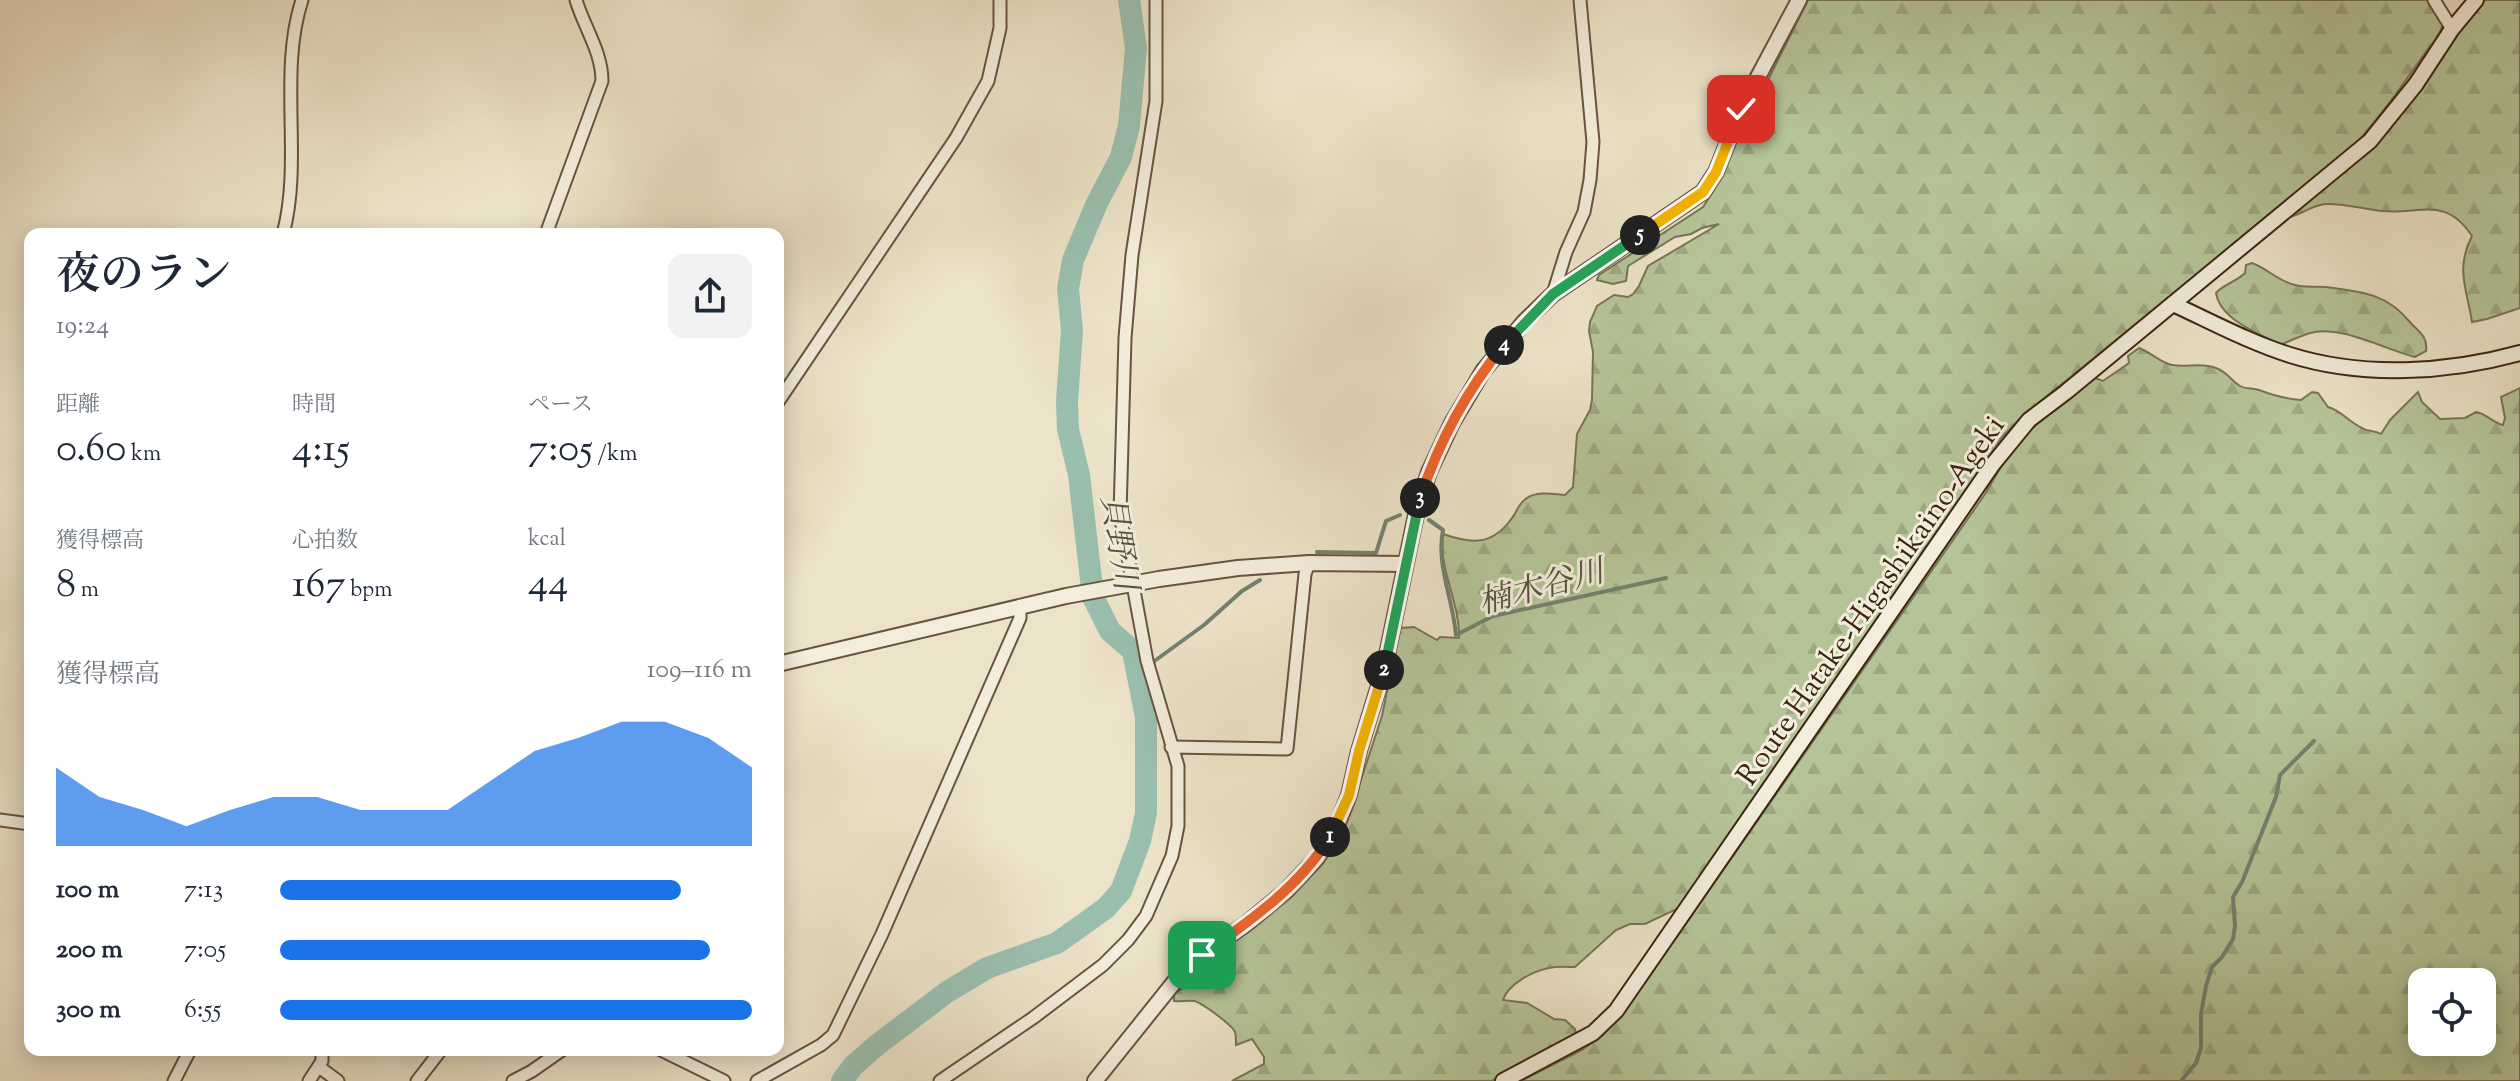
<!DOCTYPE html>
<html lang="ja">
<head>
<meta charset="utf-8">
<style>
  body { margin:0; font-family:"Sorts Mill Goudy","Noto Serif JP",serif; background:#f2f2f3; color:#1f2937; height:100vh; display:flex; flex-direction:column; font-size:30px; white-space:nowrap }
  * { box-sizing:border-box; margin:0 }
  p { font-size:26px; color:#747a83 }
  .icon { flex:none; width:44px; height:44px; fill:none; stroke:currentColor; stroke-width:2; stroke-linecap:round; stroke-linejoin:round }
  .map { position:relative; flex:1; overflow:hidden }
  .sheet { position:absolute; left:24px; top:228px; width:760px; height:828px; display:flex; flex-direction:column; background:#fff; border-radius:16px; box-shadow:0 4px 20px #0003 }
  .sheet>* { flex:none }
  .fabs { position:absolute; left:2408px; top:968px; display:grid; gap:16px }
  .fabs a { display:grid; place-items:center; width:88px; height:88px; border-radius:16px; background:#fff; box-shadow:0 4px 20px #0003; font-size:40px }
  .pin { position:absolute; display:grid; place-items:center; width:68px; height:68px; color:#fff; margin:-34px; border-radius:16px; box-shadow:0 4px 12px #0006 }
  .km { position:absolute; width:40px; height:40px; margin:-20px; border-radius:50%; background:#222; color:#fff; font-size:22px; line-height:40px; text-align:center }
  .round { display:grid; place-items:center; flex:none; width:84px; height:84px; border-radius:16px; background:#f2f2f3 }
  .headline { display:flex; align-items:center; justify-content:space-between; height:136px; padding:0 32px }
  h1 { font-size:44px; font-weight:600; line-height:60px }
  .figures { display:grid; grid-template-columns:repeat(3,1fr); gap:12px; height:136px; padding:8px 32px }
  .figures div { display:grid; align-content:center }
  .figures b { font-size:40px; font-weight:600 }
  .figures small { font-size:22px; font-weight:400 }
  .figures p { font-size:22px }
  .chart { height:224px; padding:16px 32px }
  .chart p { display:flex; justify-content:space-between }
  .chart svg { width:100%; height:144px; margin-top:8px; fill:#1a73e8; opacity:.7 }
  ul { padding:0 32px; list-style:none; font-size:26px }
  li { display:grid; grid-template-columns:128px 96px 1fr; align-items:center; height:60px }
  li i { height:20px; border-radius:10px; background:#1a73e8 }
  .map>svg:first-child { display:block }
  .forest { fill:url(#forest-firs); stroke:#787455; stroke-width:2; fill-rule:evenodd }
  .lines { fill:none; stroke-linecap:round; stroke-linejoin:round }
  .stream { stroke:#748170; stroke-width:4 }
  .river { stroke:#9abfaf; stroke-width:22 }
  .minor-casing { stroke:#685440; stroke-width:15 }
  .tertiary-casing { stroke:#685440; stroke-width:18 }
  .secondary-casing { stroke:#3c2412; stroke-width:18 }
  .minor { stroke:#f3eddb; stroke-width:11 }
  .tertiary { stroke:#f3eddb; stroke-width:14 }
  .secondary { stroke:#f3eddb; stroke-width:14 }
  .split-1-casing { stroke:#fff; stroke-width:16 }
  .split-2-casing { stroke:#fff; stroke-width:16 }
  .split-3-casing { stroke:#fff; stroke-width:16 }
  .split-4-casing { stroke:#fff; stroke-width:16 }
  .split-5-casing { stroke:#fff; stroke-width:16 }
  .split-6-casing { stroke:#fff; stroke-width:16 }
  .split-1 { stroke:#f0652b; stroke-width:10 }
  .split-2 { stroke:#f5b400; stroke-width:10 }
  .split-3 { stroke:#22a559; stroke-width:10 }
  .split-4 { stroke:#f0652b; stroke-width:10 }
  .split-5 { stroke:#22a559; stroke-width:10 }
  .split-6 { stroke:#f5b400; stroke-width:10 }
  .labels { text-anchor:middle; stroke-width:6; stroke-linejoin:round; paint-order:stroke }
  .street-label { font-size:30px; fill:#3c2412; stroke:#f3eddb }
  .water-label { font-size:32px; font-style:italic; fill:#585241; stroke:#f3eddb }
</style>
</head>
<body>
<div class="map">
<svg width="2520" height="1081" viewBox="0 0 2520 1081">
  <defs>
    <pattern id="forest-firs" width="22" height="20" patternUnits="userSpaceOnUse" patternTransform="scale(2)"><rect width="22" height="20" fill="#b5c498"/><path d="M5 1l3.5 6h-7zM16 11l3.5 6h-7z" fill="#9da882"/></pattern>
  </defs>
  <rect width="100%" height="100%" fill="#ede3c8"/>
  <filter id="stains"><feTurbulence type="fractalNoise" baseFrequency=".0025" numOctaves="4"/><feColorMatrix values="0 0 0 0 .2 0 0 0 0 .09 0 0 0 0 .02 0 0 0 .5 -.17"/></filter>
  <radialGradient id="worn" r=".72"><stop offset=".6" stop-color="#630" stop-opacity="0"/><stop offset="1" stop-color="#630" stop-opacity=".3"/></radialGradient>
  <g class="forest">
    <path d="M1808,0H2428L2443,23C2440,37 2429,48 2420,60C2398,92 2376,122 2350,150L2025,414L2002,437L1967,493L1681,907L1645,924H1630L1616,930L1575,967C1567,967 1557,966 1549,968C1533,971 1508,984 1503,1000L1527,1003L1554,1019L1565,1020L1575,1029L1576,1033L1571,1039L1492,1081H1232L1264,1064V1057L1252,1039L1236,1045C1236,1042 1236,1035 1235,1032C1232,1025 1201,1002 1194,1001C1187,1000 1181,1002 1174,1001V993L1191,984L1204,961L1341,831L1357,792L1382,716L1400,628L1414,627L1437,640L1440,637L1459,638C1460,602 1438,569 1443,534C1472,544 1492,546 1512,518C1517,512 1519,502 1527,498C1537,491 1553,494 1565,495L1573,487L1577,434L1590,410L1592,400L1593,352L1589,331L1590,322L1597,306L1614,295L1628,297L1633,294L1639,286L1648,266L1719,224L1702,228L1691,234L1675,237L1628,266L1626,281L1613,284L1597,280L1599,275L1703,207L1712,193L1754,106L1760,102L1766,93L1769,78Z"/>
    <path d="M2483,0H2520V308L2487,319L2472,322C2467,289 2455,269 2472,236C2445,195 2420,215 2382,211C2363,209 2344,203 2325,204C2313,205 2302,214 2290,217L2380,139Z"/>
    <path d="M2252,263C2268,269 2278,281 2295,285C2306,288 2316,286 2326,287C2361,292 2386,293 2409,321C2418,332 2428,335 2426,351L2415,357C2386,350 2339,324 2310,333C2300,336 2290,341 2280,345C2259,333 2220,320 2216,293C2224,284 2236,282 2245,273L2246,265Z"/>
    <path d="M2139,348C2151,352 2160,363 2172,365C2188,368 2200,362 2216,368C2229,373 2230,380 2240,386C2245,389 2253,388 2259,390C2272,395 2287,399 2301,400L2312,392L2318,393L2328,407C2342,411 2349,422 2362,428C2368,432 2374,430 2381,434L2390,420L2418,392L2422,402L2440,419L2465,418L2476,412C2487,414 2492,422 2503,425L2505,418L2501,397L2520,388V1081H1521L1582,1050L1603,1035L1635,997L1985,494L2014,445L2064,399L2095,378L2103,381L2129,363L2128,356ZM2422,982H2482V1042H2422Z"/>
  </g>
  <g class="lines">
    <g class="stream">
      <path d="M1429,520L1443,530C1436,565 1453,599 1456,635L1493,616L1666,578"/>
      <polyline points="1317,552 1376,553 1386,521 1400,515"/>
      <polyline points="1138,673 1204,625 1242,591 1260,580"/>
      <polyline points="2181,1081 2196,1063 2201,1048 2201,1014 2206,986 2212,967 2222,957 2233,939 2235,926 2233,897 2242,882 2276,797 2280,775 2314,741"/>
    </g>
    <polyline class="river" points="842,1081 853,1066 877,1045 947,992 987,968 1057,943 1106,908 1121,891 1140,841 1146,813 1146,717 1133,651 1110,631 1093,597 1079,475 1068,429 1067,401 1072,330 1068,289 1073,260 1097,203 1121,157 1129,126 1136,48 1129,0"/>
    <g class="minor-casing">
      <g id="minor">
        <polyline points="2434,0 2452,29"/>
        <path d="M283,234C303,161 278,73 302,0"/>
        <path d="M546,234L602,81C602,52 584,27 576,0"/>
        <polyline points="1553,294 1566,252 1584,212 1590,180 1593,142 1580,0"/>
        <polyline points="778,402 956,138 988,81 1000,28 1000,0"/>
        <polyline points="1171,747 1287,749 1305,574 1309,563"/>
        <polyline points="0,820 30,824"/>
        <polyline points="661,1050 724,1081"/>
        <polyline points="319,1067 338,1081"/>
        <polyline points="174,1081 190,1050"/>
        <polyline points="309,1081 322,1061 322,1050"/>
        <polyline points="417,1081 441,1050"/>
        <polyline points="513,1081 532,1071 562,1050"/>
        <polyline points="757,1081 821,1045 833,1035 882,934 1020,618 1020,607"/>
        <polyline points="940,1081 1033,1018 1103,965 1128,940 1146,916 1172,856 1178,826 1178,766 1147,661 1120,514 1125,338 1132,255 1156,101 1156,0"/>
      </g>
    </g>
    <g class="tertiary-casing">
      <g id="tertiary">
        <polyline points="778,664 1066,596 1159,579 1238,568 1309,563 1405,564"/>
        <polyline points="1095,1081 1180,975 1202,955 1246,924 1286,891 1317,858 1336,828 1349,795 1359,751 1384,669 1417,510 1429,472 1452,423 1483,371 1524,322 1553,294 1703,192 1716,172 1741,109 1799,0"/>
      </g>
    </g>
    <g class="secondary-casing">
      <g id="secondary">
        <path d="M2173,304C2212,322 2249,342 2290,355C2363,378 2448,373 2520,353"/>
        <polyline points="1503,1081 1593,1033 1616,1011 1993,464 2029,420 2066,392 2370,141 2416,84 2452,29 2476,0"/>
      </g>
    </g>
    <use href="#minor" class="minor"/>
    <use href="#tertiary" class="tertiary"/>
    <use href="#secondary" class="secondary"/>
  </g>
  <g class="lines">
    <g class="split-1-casing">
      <path id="split-1" d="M1202,955C1250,921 1299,887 1330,837"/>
    </g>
    <g class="split-2-casing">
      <polyline id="split-2" points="1330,837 1349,795 1359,751 1384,670"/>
    </g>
    <g class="split-3-casing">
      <polyline id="split-3" points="1384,670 1420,498"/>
    </g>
    <g class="split-4-casing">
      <path id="split-4" d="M1420,498C1439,442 1466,391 1504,345"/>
    </g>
    <g class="split-5-casing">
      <polyline id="split-5" points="1504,345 1553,294 1640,235"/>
    </g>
    <g class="split-6-casing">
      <polyline id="split-6" points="1640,235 1703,192 1716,172 1741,109"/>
    </g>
    <use href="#split-1" class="split-1"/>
    <use href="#split-2" class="split-2"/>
    <use href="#split-3" class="split-3"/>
    <use href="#split-4" class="split-4"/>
    <use href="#split-5" class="split-5"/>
    <use href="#split-6" class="split-6"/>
  </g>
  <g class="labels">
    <g class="street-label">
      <text transform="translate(1870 600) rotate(-55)" y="10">Route Hatake-Higashikaino-Ageki</text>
    </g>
    <g class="water-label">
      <text transform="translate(1120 542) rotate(81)" y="11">貝野川</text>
      <text transform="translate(1541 586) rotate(-15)" y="11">楠木谷川</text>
    </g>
  </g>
  <rect width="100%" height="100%" filter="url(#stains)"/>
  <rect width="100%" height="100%" fill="url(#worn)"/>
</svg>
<div class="fabs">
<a><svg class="icon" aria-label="locate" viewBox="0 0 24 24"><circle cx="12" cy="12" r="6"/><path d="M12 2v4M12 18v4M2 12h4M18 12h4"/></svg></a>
</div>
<div class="pin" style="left:1202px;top:955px;background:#1e9e55"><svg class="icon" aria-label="arrive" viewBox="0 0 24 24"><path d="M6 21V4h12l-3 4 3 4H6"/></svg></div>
<div class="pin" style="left:1741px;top:109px;background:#d93025"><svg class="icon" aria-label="check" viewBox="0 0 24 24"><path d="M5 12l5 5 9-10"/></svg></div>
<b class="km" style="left:1330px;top:837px">1</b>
<b class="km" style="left:1384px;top:670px">2</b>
<b class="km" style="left:1420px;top:498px">3</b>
<b class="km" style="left:1504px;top:345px">4</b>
<b class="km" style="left:1640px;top:235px">5</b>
<section class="sheet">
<div class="headline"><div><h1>夜のラン</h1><p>19:24</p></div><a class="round"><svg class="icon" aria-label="share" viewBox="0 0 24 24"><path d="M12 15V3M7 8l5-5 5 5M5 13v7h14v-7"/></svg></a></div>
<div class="figures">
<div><p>距離</p><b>0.60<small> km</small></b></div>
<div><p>時間</p><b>4:15</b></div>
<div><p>ペース</p><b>7:05<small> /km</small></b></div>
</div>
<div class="figures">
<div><p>獲得標高</p><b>8<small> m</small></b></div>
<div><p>心拍数</p><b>167<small> bpm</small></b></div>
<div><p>kcal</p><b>44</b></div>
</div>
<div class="chart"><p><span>獲得標高</span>109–116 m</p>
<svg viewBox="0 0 160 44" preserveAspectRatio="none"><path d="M0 44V20L10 29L20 33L30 38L40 33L50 29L60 29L70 33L80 33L90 33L100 24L110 15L120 11L130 6L140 6L150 11L160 20V44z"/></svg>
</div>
<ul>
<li><b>100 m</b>7:13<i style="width:85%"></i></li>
<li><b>200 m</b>7:05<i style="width:91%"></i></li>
<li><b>300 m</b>6:55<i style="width:100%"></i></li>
</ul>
</section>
</div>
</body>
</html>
